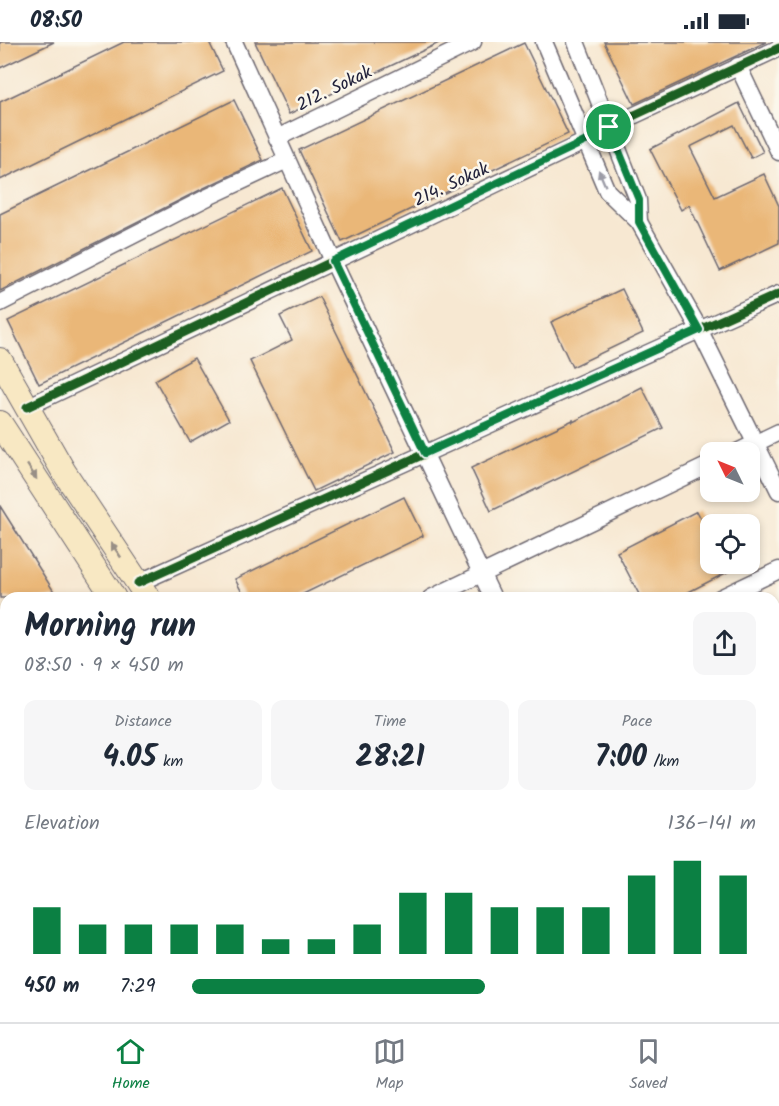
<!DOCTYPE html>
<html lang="en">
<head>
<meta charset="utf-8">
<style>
  body { margin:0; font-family:Kalam,sans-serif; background:#f6f6f7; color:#1f2937; height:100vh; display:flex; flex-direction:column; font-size:22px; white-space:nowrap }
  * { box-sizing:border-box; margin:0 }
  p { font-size:20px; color:#747a83 }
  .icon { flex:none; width:33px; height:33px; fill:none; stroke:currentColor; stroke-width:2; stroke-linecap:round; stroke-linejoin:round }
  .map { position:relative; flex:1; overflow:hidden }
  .details { position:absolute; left:0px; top:550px; width:780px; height:430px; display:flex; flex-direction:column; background:#fff; border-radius:18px 18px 0 0; box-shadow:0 3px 9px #0003 }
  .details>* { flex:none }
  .needle { width:39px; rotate:313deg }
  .fabs { position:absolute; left:700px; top:400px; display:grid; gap:12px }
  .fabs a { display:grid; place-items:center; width:60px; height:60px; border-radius:12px; background:#fff; box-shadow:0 3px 9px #0003; font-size:30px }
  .pin { position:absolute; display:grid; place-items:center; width:51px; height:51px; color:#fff; margin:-26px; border:3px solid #fff; border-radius:50%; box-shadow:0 2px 6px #0007 }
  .round { display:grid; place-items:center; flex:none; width:63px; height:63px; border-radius:12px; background:#f6f6f7 }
  .headline { display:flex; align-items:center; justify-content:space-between; height:102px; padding:0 24px }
  h1 { font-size:33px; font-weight:800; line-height:45px }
  .stats { display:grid; grid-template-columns:repeat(3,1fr); gap:9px; height:102px; padding:6px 24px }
  .stats div { display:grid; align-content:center; border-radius:12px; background:#f6f6f7; text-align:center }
  .stats b { font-size:30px; font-weight:800 }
  .stats small { font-size:16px; font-weight:400 }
  .stats p { font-size:16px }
  .chart { height:168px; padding:12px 24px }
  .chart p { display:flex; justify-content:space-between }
  .chart svg { width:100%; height:108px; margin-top:6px; stroke:#0b8043; stroke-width:6 }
  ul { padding:0 24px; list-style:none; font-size:20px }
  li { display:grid; grid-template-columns:96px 72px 1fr; align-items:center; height:45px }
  li i { height:15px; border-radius:8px; background:#0b8043 }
  .status { display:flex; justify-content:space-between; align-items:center; height:42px; padding:0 30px; background:#fff; direction:ltr }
  .status svg { height:16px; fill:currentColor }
  .tabs { display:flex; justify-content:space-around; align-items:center; height:84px; border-top:2px solid #e0e1e3; background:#fff; font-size:16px; color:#747a83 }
  .tabs a { display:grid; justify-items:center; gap:3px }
  .tabs .on { color:#0b8043 }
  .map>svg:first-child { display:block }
  .building { fill:#eab778 }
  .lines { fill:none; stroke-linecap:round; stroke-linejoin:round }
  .street-casing { stroke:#6d6770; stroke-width:19 }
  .secondary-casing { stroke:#6d6770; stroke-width:26 }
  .street { stroke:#fff; stroke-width:16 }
  .secondary { stroke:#f8e8c3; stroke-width:24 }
  .cycleway-casing { stroke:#fbf7ec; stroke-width:13 }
  .cycleway { stroke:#1b5e20; stroke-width:9 }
  .oneway { fill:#9c9ca7 }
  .oneway2 { fill:#988f86 }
  .route-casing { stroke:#fff; stroke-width:12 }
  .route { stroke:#0b8043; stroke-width:8 }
  .labels { text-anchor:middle; stroke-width:5; stroke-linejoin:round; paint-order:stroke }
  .street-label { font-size:18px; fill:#22223b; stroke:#fbf7ec }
</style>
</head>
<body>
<div class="status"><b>08:50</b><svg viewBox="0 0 49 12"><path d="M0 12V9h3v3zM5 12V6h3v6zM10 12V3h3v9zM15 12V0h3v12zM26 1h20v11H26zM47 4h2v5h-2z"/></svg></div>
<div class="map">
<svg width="779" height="980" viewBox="0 0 779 980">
  <rect width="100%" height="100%" fill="#fbf7ec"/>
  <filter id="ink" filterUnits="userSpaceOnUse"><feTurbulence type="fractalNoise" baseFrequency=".0167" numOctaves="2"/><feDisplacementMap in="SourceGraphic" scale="12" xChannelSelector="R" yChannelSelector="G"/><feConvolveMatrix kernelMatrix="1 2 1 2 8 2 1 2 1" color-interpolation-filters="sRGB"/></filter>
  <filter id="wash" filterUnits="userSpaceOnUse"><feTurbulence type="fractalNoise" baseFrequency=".008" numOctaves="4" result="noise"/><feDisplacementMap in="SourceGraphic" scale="24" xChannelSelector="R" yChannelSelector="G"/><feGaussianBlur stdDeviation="1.35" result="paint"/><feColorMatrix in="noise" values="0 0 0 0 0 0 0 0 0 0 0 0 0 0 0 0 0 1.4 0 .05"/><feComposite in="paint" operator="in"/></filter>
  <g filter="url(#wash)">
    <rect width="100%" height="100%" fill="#f7e8d2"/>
    <g id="blocks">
      <g class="building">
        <polygon points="0,0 54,0 0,26"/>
        <polygon points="124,0 209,0 223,29 0,138 0,60"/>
        <polygon points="255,0 441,0 289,72"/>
        <polygon points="604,0 766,0 634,62"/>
        <polygon points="524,1 568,92 342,200 299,108"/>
        <polygon points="234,58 263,118 204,146 0,249 0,172"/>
        <polygon points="739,61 763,110 751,116 734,83 690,105 715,155 764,132 779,164 779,201 720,229 689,163 681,168 650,107"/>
        <polygon points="282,146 312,209 39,342 8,279"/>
        <polygon points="622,247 643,291 572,325 551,280"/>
        <polygon points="319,255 395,410 314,449 250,319 292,298 280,274"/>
        <polygon points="194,316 229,378 190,400 155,338"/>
        <polygon points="642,345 663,386 491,469 471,426 573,378 573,380"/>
        <polygon points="404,455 423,494 295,556 245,556 235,537"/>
        <polygon points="0,464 58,556 0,556"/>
        <polygon points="697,469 711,496 711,522 743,522 677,556 641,556 617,510"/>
      </g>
    </g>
  </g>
  <g filter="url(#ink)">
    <use href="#blocks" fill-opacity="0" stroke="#6d6770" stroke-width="1.5"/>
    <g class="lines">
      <g class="street-casing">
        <g id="street">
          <polyline points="234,0 333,219 493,556"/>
          <polyline points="544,0 607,149 639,180 697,283 779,449"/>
          <polyline points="576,0 638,158 639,180"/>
          <polyline points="738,24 779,110"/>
          <polyline points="277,96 473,0"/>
          <polyline points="0,261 208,155 287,118"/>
          <polyline points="27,365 586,99 609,85 779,6"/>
          <polyline points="735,411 779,390"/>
          <polyline points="138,541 779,252"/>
          <polyline points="431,556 711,422"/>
          <polyline points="720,556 779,528"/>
          <polyline points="0,646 6,655"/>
          <polyline points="0,811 6,807"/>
          <polyline points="774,817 779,827"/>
          <polyline points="0,950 6,959"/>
          <polyline points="16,975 19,980"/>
          <polyline points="147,975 151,980"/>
          <polyline points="524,975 527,980"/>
          <polyline points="57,980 65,975"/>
        </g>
      </g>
      <g class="secondary-casing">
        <g id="secondary">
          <polyline points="0,318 64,430 148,556"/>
          <polyline points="0,381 114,556"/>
          <polyline points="391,975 394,980"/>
          <polyline points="432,975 435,980"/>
        </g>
      </g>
      <use href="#street" class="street"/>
      <use href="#secondary" class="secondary"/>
      <g class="cycleway-casing">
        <g id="cycleway">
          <polyline points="27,365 586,99 609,85 779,6"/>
          <polyline points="138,541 779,252"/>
        </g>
      </g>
      <use href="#cycleway" class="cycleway"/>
    </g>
    <defs><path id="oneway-solid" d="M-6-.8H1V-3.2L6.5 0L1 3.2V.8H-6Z" transform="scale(1.5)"/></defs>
    <use class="oneway" href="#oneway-solid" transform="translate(602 136) rotate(-113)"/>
    <g class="oneway2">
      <use href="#oneway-solid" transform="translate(32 430) rotate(57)"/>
      <use href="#oneway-solid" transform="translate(116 508) rotate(-124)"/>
    </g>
  </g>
  <g class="lines" filter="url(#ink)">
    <g class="route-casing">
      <polygon id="route" points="609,85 639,158 639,180 699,288 425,411 333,219 586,99"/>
    </g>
    <use href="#route" class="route"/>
  </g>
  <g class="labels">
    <g class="street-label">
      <text transform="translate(334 46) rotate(-26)" y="6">212. Sokak</text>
      <text transform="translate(451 142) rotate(-25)" y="6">214. Sokak</text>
    </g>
  </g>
</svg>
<div class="fabs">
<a><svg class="needle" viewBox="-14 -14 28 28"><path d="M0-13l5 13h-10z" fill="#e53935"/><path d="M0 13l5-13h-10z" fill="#747a83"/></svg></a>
<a><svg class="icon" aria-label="locate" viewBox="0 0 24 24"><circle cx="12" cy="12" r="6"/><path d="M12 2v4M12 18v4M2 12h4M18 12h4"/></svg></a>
</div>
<div class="pin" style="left:609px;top:85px;background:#1e9e55"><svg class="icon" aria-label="arrive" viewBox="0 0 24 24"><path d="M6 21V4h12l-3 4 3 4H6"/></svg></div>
<section class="details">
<div class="headline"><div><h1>Morning run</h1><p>08:50 · 9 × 450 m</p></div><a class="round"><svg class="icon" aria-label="share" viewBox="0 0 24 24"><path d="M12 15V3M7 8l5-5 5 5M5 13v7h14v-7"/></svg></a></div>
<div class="stats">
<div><p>Distance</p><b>4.05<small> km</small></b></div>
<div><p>Time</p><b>28:21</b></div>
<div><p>Pace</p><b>7:00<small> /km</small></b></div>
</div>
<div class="chart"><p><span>Elevation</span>136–141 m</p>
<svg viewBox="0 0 160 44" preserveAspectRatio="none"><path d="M5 44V25M15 44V32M25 44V32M35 44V32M45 44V32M55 44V38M65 44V38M75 44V32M85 44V19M95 44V19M105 44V25M115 44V25M125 44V25M135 44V12M145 44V6M155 44V12"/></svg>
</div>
<ul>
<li><b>450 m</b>7:29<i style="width:52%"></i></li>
</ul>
</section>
</div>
<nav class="tabs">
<a class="on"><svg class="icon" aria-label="home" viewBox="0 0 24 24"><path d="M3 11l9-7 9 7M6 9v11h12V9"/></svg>Home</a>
<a><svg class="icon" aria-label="map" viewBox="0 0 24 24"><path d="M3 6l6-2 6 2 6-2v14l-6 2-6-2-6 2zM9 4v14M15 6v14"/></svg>Map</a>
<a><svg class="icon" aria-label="saved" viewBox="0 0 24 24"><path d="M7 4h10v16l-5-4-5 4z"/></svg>Saved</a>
</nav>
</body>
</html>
